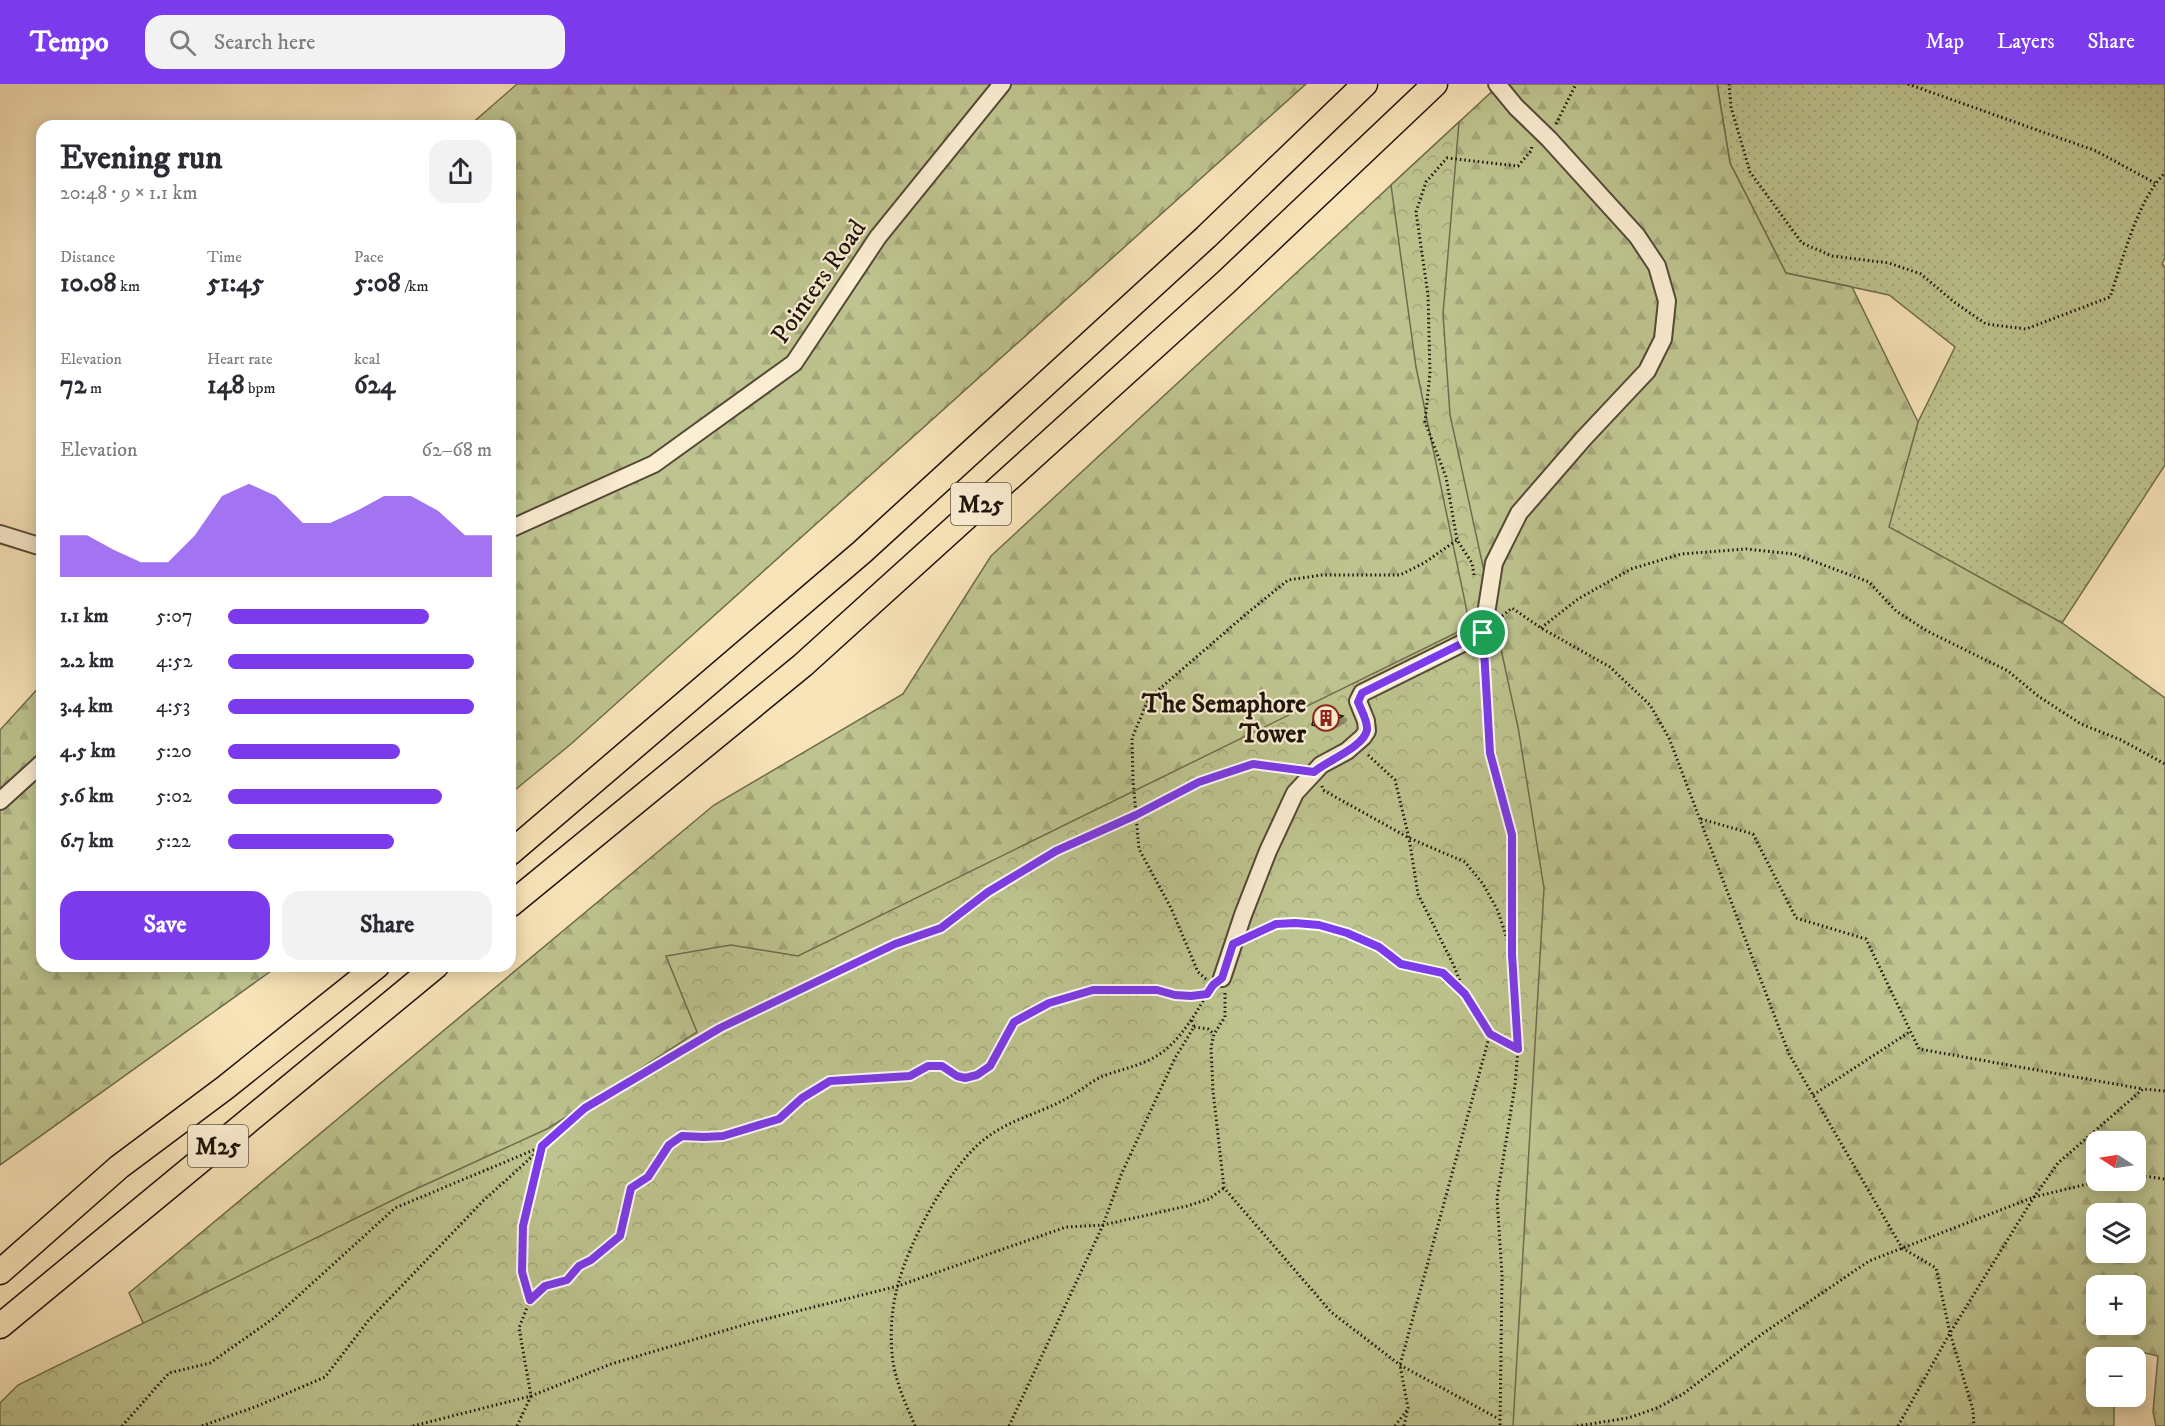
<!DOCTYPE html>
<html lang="en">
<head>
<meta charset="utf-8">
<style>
  body { margin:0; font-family:"IM FELL DW Pica",serif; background:#f2f2f3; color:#2b2b33; height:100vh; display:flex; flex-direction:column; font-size:22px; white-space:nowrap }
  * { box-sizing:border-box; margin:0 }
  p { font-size:20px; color:#7c7c81 }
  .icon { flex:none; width:33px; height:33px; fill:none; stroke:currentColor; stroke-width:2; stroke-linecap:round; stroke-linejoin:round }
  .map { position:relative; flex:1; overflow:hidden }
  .sheet { position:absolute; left:36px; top:36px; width:480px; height:852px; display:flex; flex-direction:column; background:#fff; border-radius:18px; box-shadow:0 3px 15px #0003 }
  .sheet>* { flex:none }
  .needle { width:39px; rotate:282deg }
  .controls { position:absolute; left:2086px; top:1047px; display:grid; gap:12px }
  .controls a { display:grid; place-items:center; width:60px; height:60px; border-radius:12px; background:#fff; box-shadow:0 3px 15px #0003; font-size:30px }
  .pin { position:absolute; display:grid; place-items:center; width:51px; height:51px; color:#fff; margin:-26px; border:3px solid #fff; border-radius:50%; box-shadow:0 2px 6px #0007 }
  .round { display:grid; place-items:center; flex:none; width:63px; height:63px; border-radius:18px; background:#f2f2f3 }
  .head { display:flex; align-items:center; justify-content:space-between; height:102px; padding:0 24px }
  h1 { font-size:33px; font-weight:700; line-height:45px }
  .figures { display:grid; grid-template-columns:repeat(3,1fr); gap:9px; height:102px; padding:6px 24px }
  .figures div { display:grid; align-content:center }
  .figures b { font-size:26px; font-weight:700 }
  .figures small { font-size:16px; font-weight:400 }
  .figures p { font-size:16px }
  .chart { height:168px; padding:12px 24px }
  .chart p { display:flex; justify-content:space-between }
  .chart svg { width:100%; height:108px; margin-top:6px; fill:#7c3aed; opacity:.7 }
  .cta { display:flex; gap:12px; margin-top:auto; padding:12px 24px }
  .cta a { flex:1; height:69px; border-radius:18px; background:#7c3aed; color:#fff; font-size:24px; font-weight:700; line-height:69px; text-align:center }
  .cta a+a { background:#f2f2f3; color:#2b2b33 }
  ul { padding:0 24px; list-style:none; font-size:20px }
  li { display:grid; grid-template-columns:96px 72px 1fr; align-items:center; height:45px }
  li i { height:15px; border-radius:8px; background:#7c3aed }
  header { display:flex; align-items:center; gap:36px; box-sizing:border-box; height:84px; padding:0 30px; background:#7c3aed; color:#fff }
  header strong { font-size:28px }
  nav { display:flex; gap:33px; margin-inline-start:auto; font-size:21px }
  .search { width:420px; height:54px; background:#f2f2f3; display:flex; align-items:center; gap:15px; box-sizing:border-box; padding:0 21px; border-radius:18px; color:#7c7c81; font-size:22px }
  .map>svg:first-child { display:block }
  .grass { fill:url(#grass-dots); stroke:#6e6c4d; stroke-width:1.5 }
  .forest { fill:url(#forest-firs); stroke:#6e6c4d; stroke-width:1.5; fill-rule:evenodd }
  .park { fill:url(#park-crowns); stroke:#6e6c4d; stroke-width:1.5 }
  .building { fill:url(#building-back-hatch); stroke:#1d140b; stroke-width:1.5; filter:url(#shadow) }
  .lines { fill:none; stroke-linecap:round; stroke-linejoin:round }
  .minor-casing { stroke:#544836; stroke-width:20 }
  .highway-casing { stroke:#1d140b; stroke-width:27 }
  .path { stroke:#1d140b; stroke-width:3; stroke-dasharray:1.5 3; stroke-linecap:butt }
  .minor { stroke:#fbedd2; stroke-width:16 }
  .highway { stroke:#f9e4b9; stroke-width:24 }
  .route-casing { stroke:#fff; stroke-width:12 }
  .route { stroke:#7c3aed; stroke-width:8 }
  .labels { text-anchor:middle; stroke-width:4.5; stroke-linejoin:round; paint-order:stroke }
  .shield { fill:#fbedd2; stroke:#605547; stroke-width:1.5 }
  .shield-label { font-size:24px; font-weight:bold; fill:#1d140b }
  .street-label { font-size:26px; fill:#1d140b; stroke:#fbedd2 }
  .poi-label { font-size:26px; font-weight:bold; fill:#1d140b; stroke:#fbedd2; text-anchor:end }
</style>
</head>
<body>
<header>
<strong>Tempo</strong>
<div class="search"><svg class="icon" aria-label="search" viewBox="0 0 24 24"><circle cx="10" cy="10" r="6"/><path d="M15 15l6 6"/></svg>Search here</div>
<nav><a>Map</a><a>Layers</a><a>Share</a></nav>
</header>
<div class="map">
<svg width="2165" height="1342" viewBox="0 0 2165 1342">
  <defs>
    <pattern id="grass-dots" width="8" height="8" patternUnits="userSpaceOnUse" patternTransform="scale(1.5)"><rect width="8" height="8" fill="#bec48f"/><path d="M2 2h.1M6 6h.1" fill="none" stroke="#a3a87a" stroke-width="1.8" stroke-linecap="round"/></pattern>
    <pattern id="forest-firs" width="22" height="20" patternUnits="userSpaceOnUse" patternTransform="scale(1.5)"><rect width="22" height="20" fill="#bec48f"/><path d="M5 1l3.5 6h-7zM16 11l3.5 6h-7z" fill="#a3a87a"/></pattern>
    <pattern id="park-crowns" width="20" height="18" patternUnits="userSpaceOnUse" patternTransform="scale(1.5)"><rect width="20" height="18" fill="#bec48f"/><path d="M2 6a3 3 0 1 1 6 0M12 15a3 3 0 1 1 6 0" fill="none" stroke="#a3a87a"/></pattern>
    <pattern id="building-back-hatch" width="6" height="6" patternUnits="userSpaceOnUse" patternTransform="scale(1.5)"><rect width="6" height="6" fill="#e2aa87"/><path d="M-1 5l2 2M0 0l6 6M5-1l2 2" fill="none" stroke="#c19173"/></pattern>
    <filter id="shadow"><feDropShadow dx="6" dy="3.5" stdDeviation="0" flood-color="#0004"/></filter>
  </defs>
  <rect width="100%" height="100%" fill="#f9e4b9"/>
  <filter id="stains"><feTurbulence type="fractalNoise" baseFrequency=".00333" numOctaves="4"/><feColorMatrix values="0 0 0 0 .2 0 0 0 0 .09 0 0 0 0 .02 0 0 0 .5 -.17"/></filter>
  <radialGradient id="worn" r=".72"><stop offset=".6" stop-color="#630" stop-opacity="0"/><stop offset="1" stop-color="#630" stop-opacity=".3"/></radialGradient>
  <polygon class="grass" points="1717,0 2165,0 2165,174 2162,180 2165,183 2165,381 2062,539 1888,443 1918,338 1955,263 1889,211 1786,189 1730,79"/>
  <g class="forest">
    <polygon points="517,0 1306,0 571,660 510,710 510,42 469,42"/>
    <path d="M1500,0H1717L1730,79L1786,189L1852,203L1918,338L1889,443L2062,539L2165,614V1342H2156L2153,1328L2158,1272L2141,1268L2131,1273L2097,1274V1312L2114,1313V1342H6L146,1245L129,1209L714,721L903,610L991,472ZM2097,1058H2136V1096H2097ZM2097,1130H2136V1168H2097ZM2097,1202H2136V1240H2097Z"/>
    <polygon points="42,600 42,882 278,882 0,1081 0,646"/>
  </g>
  <polygon class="park" points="1459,38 1443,230 1450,331 1518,643 1544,804 1513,1342 0,1342 0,1319 18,1301 405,1110 549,1044 697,948 666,872 731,861 798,872 1470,542 1416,283 1391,101"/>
  <polygon class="building" points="1320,626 1343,632 1323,644 1312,641 1315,630"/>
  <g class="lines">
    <g class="minor-casing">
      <g id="minor">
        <polyline points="510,445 654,380 794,279 878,153 1002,0"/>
        <polyline points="0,450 42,463"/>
        <polyline points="0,717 42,679"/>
        <polyline points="1222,894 1243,831 1268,767 1295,709 1321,681 1347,667 1363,653 1367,647 1366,637 1358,617 1362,609 1483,549 1494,479 1519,429 1584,354 1647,287 1663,255 1667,217 1657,182 1637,152 1549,55 1516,23 1497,0"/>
      </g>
    </g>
    <g class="highway-casing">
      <g id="highway">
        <polyline points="510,769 862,468 1206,153 1365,0"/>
        <polyline points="510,821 803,581 1225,199 1435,0"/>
        <polyline points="0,1188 119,1083 226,1003 377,882"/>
        <polyline points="0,1242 436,882"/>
      </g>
    </g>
    <g class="path">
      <path d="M1729,0L1731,23L1750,88L1802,159L1832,172L1889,179L1921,190L1954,218L1986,240L2026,245L2110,213C2123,176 2137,116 2165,89"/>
      <polyline points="1908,0 2096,67 2155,99"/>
      <polyline points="1556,40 1576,0"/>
      <polyline points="1474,491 1472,479 1457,456 1446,393 1425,338 1430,289 1428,211 1416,128 1426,98 1447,74 1518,82 1531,67 1532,62"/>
      <polyline points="1502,532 1512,524 1541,544 1610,583 1650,621 1669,654 1789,970 1902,1164 1936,1184 1950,1249 1973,1326 1974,1342"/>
      <polyline points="1541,544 1578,515 1631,485 1681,470 1746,465 1794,470 1869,498 1896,527 1927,547 2008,587 2038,612 2081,640 2121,656 2165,680"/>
      <polyline points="1484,566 1490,669 1512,751 1512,871 1518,965 1515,1001 1497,1114 1502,1191 1500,1342"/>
      <polyline points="1368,671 1395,696 1409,754 1418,810 1454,882 1465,910 1490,950 1517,965"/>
      <polyline points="1322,702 1323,706 1409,754 1465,778 1483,800 1498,827 1512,871"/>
      <polyline points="1701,735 1753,750 1796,834 1866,855 1919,965 2143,1005"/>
      <polyline points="1254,850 1276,840 1295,839 1319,841 1347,849 1379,863 1401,880 1443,889 1464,909"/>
      <polyline points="1206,895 1198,888 1171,824 1139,765 1133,696 1132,654 1149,614 1245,531 1288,496 1322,491 1400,491 1424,479 1457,456"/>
      <polyline points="1225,909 1225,933 1214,950 1211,963 1213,1007 1224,1104 1331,1228 1400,1281 1499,1335"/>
      <polyline points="1194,943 1208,945 1214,950"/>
      <polyline points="1813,1011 1911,947"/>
      <polyline points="2136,1091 2165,1095"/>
      <polyline points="530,1216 522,1189 523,1142 542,1064"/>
      <polyline points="122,1342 169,1289 210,1279 274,1234 395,1124 541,1063"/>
      <polyline points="202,1342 260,1321 325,1293 368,1237 484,1116 585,1025 721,944 895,860 941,844 988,808 1056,767 1136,731 1199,698 1253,680 1294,685"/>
      <polyline points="413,1342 531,1312 611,1280 750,1239 898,1202 1066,1143 1103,1141 1187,1122 1209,1115 1224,1104"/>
      <polyline points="517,1342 531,1312 519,1244 530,1216 545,1202 567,1196 579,1182 591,1176 620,1152 631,1104 648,1093 669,1061 683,1052 704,1053 723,1051 779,1035 802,1014 830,997 911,992 928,983 942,982 957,992 965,994 977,991 990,982 1014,938 1049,919 1093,906 1157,906 1175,911 1191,912 1207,910"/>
      <path d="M915,1342C905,1318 894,1295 892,1269C890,1246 892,1222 898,1201C909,1157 950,1081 986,1054C1008,1037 1036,1030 1060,1018C1075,1011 1088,999 1103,992C1124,984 1147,981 1165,966C1183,952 1200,923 1211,903"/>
      <polyline points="1009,1342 1103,1141 1121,1091 1175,974 1194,943 1191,935"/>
      <polyline points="1395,1342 1407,1326"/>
      <polyline points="1404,1342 1408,1324 1400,1281 1490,950"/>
      <polyline points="1577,1342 1628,1334 1657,1324 1683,1310 1762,1250 1869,1177 2034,1113 2104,1096"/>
      <polyline points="1898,1342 1950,1249 2034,1113 2058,1079 2143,1005 2165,1007"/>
    </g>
    <use href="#minor" class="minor"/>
    <use href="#highway" class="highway"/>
  </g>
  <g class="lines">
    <g class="route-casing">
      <path id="route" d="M1483,549L1490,669L1512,751V871L1518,965L1490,950L1465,910L1443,889L1401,880L1379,863L1347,849L1319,841L1295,839L1276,840L1233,860L1222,894L1213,901L1207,910L1191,912L1175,911L1157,906H1093L1049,919L1014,938L990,982L977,991L965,994L957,992L942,982H928L910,992L830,997L802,1014L779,1035L723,1052L704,1053L682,1052L669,1061L648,1093L631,1104L620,1152L591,1176L579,1182L567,1196L545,1202L530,1216L522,1188L523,1142L542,1062L585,1024L720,944L895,860L941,844L988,808L1056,767L1136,731L1199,698L1253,680L1314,688C1326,677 1364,663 1367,646C1368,637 1361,626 1358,618L1362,609Z"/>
    </g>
    <use href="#route" class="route"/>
  </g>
  <defs>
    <g id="building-ring" transform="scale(1.35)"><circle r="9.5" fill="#fbedd2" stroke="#8f2418" stroke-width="1.5"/><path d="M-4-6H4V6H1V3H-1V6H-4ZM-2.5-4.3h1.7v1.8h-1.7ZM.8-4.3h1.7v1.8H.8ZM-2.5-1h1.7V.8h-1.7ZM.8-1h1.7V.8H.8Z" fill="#8f2418"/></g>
  </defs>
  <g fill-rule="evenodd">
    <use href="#building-ring" x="1326" y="634"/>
  </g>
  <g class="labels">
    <g class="shield">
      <rect x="951" y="399" width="60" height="42" rx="4.5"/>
      <rect x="188" y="1041" width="60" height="42" rx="4.5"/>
    </g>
    <g class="shield-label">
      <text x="981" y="428">M25</text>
      <text x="218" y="1070">M25</text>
    </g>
    <g class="street-label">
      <text transform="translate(818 197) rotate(-55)" y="9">Pointers Road</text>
    </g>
    <g class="poi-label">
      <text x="1306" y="628">The Semaphore<tspan x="1306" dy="30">Tower</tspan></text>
    </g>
  </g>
  <rect width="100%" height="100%" filter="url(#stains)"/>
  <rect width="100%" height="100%" fill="url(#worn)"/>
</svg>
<div class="controls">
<a><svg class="needle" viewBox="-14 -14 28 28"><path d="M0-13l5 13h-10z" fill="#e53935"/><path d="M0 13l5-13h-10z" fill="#7c7c81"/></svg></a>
<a><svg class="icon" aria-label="layers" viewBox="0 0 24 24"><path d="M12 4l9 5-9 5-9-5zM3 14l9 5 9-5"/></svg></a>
<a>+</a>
<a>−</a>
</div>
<div class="pin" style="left:1483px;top:549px;background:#1e9e55"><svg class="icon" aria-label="arrive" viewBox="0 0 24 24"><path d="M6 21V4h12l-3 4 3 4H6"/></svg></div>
<section class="sheet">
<div class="head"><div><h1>Evening run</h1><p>20:48 · 9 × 1.1 km</p></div><a class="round"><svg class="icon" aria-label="share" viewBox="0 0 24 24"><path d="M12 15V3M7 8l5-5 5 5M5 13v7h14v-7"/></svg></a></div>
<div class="figures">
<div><p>Distance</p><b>10.08<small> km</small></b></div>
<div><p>Time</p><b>51:45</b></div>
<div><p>Pace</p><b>5:08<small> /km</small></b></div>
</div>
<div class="figures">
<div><p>Elevation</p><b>72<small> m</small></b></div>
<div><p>Heart rate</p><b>148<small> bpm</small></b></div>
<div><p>kcal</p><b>624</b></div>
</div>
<div class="chart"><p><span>Elevation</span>62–68 m</p>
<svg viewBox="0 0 160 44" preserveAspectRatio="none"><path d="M0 44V27L10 27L20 33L30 38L40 38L50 27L60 11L70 6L80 11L90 22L100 22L110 17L120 11L130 11L140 17L150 27L160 27V44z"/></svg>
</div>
<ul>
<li><b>1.1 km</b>5:07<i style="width:76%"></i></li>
<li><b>2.2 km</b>4:52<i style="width:93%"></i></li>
<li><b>3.4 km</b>4:53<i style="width:93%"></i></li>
<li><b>4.5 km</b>5:20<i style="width:65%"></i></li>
<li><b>5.6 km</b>5:02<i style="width:81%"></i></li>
<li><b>6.7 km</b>5:22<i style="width:63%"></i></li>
</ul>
<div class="cta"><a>Save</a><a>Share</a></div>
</section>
</div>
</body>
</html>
